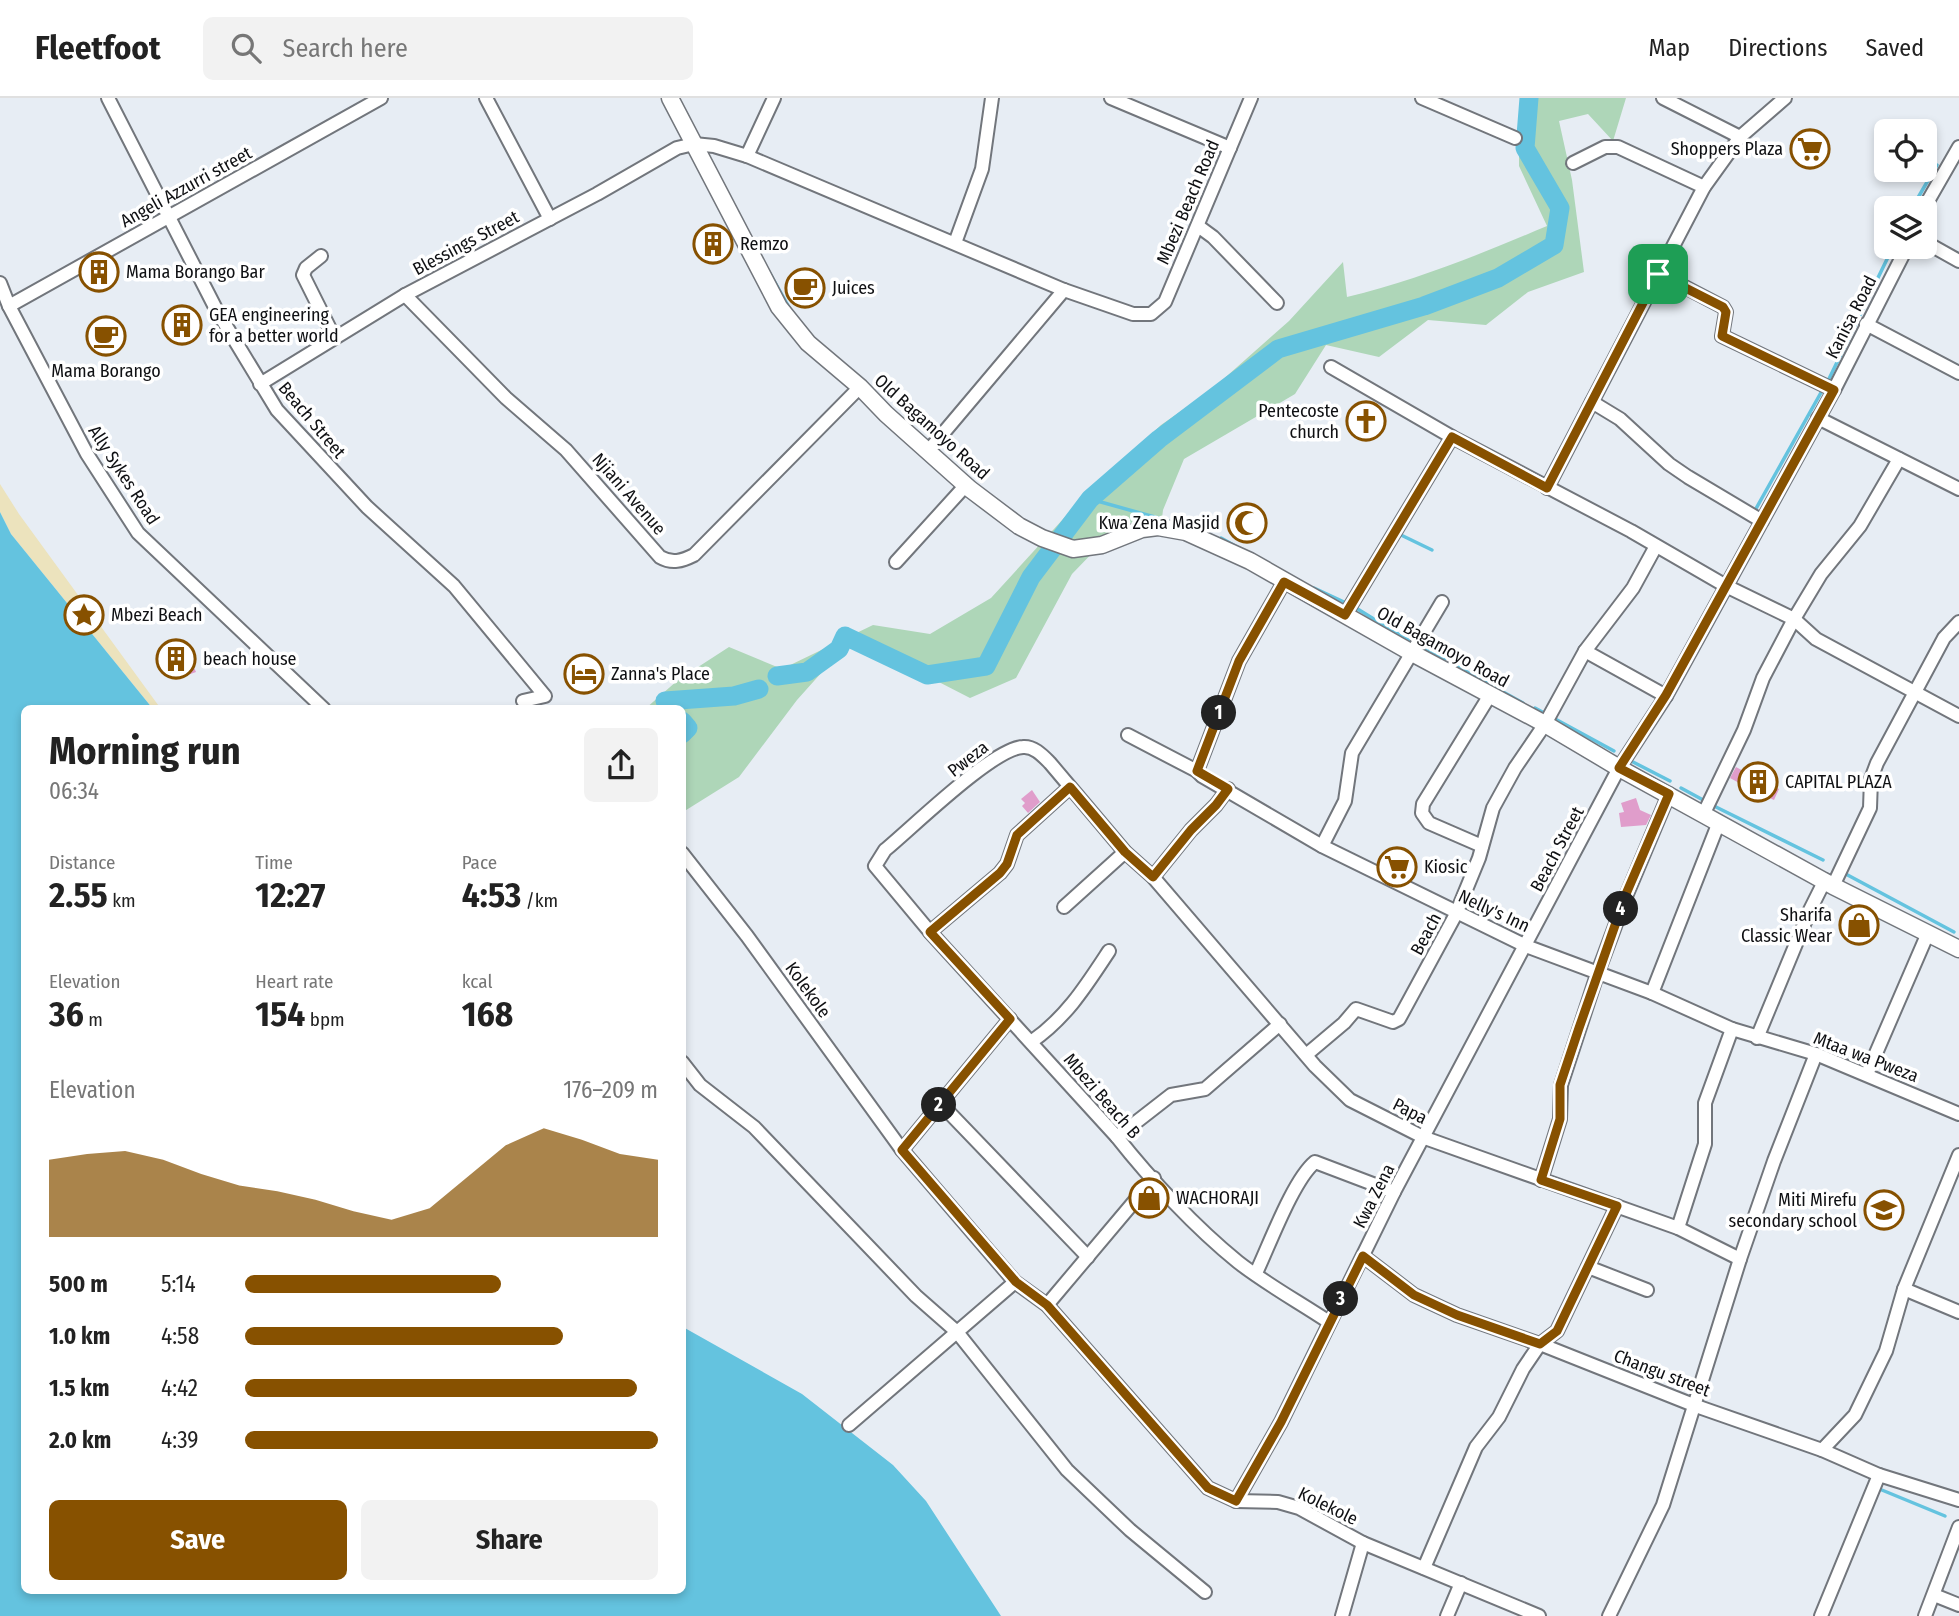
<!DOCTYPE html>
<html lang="en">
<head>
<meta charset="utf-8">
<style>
  body { margin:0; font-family:"Fira Sans Condensed",sans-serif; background:#f2f2f2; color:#222; height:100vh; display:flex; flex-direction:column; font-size:26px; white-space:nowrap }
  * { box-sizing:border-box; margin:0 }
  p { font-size:23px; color:#767676 }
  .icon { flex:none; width:38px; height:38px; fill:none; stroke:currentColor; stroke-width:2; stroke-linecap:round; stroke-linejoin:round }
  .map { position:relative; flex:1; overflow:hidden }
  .drawer { position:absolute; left:21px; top:607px; width:665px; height:889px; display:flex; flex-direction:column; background:#fff; border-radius:10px; box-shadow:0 4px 10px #0003 }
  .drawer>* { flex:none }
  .buttons { position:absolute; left:1874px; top:21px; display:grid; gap:14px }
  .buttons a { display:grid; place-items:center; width:63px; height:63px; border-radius:10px; background:#fff; box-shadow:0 4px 10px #0003; font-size:35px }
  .pin { position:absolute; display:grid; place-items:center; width:60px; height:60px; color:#fff; margin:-30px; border-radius:14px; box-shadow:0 4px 10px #0006 }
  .km { position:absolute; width:35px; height:35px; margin:-18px; border-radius:50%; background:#222; color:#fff; font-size:19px; line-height:35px; text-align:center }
  .round { display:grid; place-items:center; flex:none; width:74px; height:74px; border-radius:10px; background:#f2f2f2 }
  .head { display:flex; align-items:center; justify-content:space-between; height:119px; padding:0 28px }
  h1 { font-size:38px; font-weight:700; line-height:52px }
  .figures { display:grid; grid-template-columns:repeat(3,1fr); gap:10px; height:119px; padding:7px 28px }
  .figures div { display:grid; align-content:center }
  .figures b { font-size:35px; font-weight:700 }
  .figures small { font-size:19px; font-weight:400 }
  .figures p { font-size:19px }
  .chart { height:196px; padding:14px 28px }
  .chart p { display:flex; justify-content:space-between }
  .chart svg { width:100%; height:126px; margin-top:7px; fill:#875100; opacity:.7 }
  .action { display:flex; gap:14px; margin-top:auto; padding:14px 28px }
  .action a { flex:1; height:80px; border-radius:10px; background:#875100; color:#fff; font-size:28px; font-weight:700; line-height:80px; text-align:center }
  .action a+a { background:#f2f2f2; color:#222 }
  ul { padding:0 28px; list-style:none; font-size:23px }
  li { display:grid; grid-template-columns:112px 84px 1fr; align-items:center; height:52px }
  li i { height:18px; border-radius:9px; background:#875100 }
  header { display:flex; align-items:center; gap:42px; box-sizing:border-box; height:98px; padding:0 35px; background:#fff; border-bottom:2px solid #e0e0e0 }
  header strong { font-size:33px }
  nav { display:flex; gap:38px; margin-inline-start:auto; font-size:24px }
  .search { width:490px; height:63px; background:#f2f2f2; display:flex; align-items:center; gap:18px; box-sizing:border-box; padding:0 24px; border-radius:10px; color:#767676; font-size:26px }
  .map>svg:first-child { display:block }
  .green { fill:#aed6b8 }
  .sand { fill:#ece3bd }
  .water { fill:#64c3df }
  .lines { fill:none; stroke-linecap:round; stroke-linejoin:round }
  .stream { stroke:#64c3df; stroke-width:3.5 }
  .river { stroke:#64c3df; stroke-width:19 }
  .building { fill:#e09dcb }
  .minor-casing { stroke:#72767c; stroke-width:16 }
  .major-casing { stroke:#72767c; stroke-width:19 }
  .minor { stroke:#fff; stroke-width:12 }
  .major { stroke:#fff; stroke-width:16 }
  .route-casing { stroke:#fff; stroke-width:14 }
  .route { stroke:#875100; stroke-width:9 }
  .labels { text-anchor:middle; stroke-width:7; stroke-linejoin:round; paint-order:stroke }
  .poi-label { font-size:18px; fill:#0f1013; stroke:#fff; text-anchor:start }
  .street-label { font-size:18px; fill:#0f1013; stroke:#fff }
</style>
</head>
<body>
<header>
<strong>Fleetfoot</strong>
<div class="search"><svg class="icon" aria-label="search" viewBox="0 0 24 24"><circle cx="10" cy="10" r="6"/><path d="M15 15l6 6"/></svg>Search here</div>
<nav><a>Map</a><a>Directions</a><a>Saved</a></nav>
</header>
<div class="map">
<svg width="1959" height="1518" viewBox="0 0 1959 1518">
  <rect width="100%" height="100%" fill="#e7edf4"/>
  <path class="green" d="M1524,0H1626L1613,43L1588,16L1559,23L1572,82L1584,174L1528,194L1486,227L1428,222L1379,259L1326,247L1295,296L1184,361L1163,412L1161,428L1102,445L1072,476L1016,580L970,600L857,542H845L831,564L797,602L739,679L683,714L682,611H645L678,582L729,549L782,571L873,527L930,536L991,500L1064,420L1161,327L1210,293L1289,223L1343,164L1347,199C1417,182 1481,156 1547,128L1519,68V27Z"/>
  <polygon class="sand" points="0,386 19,416 161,611 153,611 11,436 0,414"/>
  <polygon class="water" points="0,414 11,436 153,611 24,611 24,1493 682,1493 683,1229 802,1296 893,1367 926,1403 1001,1518 0,1518"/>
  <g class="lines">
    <g class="stream">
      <polyline points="1912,110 1937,67"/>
      <polyline points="768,172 790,211"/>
      <polyline points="1827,285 1890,155 1890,149"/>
      <polyline points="1090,401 1169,423"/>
      <polyline points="1753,416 1823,291"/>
      <polyline points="1397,439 1401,437 1432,452"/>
      <polyline points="1221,440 1237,449"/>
      <polyline points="1314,490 1344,504"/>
      <polyline points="1358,506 1356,510 1411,544"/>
      <polyline points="1423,549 1445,561"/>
      <polyline points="1458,569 1523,605"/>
      <polyline points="1535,610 1614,653"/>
      <polyline points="1633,664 1670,683"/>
      <polyline points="1681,690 1705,703"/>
      <polyline points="1712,707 1823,762"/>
      <polyline points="1842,774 1954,834"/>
      <polyline points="1877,1392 1877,1390 1945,1418"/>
    </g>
    <g class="river">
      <polyline points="777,578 807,574 839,551 845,538 927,577 986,568 1031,479 1090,401 1159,341 1278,251 1424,208 1498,180 1554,147 1560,110 1525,50 1529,0"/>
      <polyline points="672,611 665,603 734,598 759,591"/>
      <polyline points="682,623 688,630 682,636"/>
    </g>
  </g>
  <g class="building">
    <polygon points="714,135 723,150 712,157 703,142"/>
    <polygon points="106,164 110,169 106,171 108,181 98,187 90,173"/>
    <polygon points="187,211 198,231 187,237 189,241 179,247 165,223"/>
    <polygon points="181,542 196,574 177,581 164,549"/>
    <polygon points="1736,669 1747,675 1748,671 1770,683 1769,686 1779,691 1774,702 1763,697 1765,694 1743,683 1741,686 1730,680"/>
    <polygon points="1032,692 1040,704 1028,715 1022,708 1025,705 1021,701"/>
    <polygon points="1636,700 1640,712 1651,717 1646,727 1621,729 1619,715 1624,714 1621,705"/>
  </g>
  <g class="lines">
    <g class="minor-casing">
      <g id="minor">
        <polyline points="108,0 217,213 277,312 367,409 454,488 545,598 523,603"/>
        <polyline points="486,0 550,121"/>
        <polyline points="1111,0 1230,50"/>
        <polyline points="1422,0 1515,40"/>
        <polyline points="1663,0 1740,39"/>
        <polyline points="747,58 774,0"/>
        <polyline points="1573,65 1605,49 1618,49 1704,89"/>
        <polyline points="1924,110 1959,49"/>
        <polyline points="1198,128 1213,139 1277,205"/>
        <polyline points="1925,144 1959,163"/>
        <polyline points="955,145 982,71 992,0"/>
        <polyline points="321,158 306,170 303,177 334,239"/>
        <polyline points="1658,175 1723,209 1726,214 1722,238 1834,292"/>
        <polyline points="0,185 9,208 87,356 138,435 324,611"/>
        <path d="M405,197L506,300L566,352L660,459C672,466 682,463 694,457L860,289"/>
        <polyline points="9,208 381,0"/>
        <polyline points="1866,226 1959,275"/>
        <polyline points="1331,269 1452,339 1631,433 1726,488 1794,521 1816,541 1959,618"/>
        <polyline points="260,286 405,197 597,96 677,50 694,46 714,48 747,58 1064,192 1133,216 1151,216 1165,204 1251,0"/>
        <polyline points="1592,304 1620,321 1669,366 1688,379 1762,423"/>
        <polyline points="1818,320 1959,391"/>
        <polyline points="929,352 1064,192"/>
        <polyline points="1547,390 1704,89 1740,39 1785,0"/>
        <polyline points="896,464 966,387"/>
        <polyline points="1284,484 1239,563 1197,673 1202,678 1322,748 1526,848 1652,895 1732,931 1816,956 1959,1016"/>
        <polyline points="1345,517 1452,339"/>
        <polyline points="1585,553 1666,598"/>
        <polyline points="1128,637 1197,673"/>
        <polyline points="1704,715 1744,632 1763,580 1794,521 1821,476 1860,428 1899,361"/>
        <polyline points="1322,748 1345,703 1352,655 1442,504"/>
        <polyline points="1482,748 1429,725 1422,715 1423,706 1490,597"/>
        <polyline points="682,755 747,838 902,1052 1015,1184 1047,1207 1208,1390 1236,1403 1278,1404 1299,1410 1363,1445 1539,1518"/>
        <polyline points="1153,779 1191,732 1216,707 1228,691"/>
        <polyline points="1833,788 1870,710 1871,681 1877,665 1944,540 1959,524"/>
        <polyline points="1064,809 1125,754"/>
        <polyline points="930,834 1000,775 1007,766 1017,737 1070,689"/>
        <polyline points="1652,895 1719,724"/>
        <polyline points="1757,940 1810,812 1825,782"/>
        <path d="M1031,944C1066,920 1086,888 1109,853"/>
        <polyline points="1306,957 1344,925 1356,911 1393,924 1399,921 1456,816 1479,760 1493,710 1515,670 1545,626 1585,553 1633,490 1656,448"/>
        <polyline points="682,964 700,987 754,1029 916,1198 957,1234 1067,1372 1130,1432 1205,1494"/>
        <polyline points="1867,976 1928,835"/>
        <polyline points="940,1005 1088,1159"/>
        <polyline points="1117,1039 1171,997 1205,991 1280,926"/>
        <polyline points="902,1052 1010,921"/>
        <polyline points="1541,1082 1560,1021 1561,987 1598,874 1627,796 1669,696"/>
        <polyline points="1678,1130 1705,1046 1705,1005 1732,931"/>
        <polyline points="1363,1158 1414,1197 1457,1217 1540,1246 1696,1308 1822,1352 1879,1377 1959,1402"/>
        <polyline points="1588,1169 1647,1192"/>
        <path d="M1256,1175C1269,1148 1293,1082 1315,1064L1394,1094"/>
        <polyline points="1904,1191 1959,1214"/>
        <polyline points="1047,1207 1154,1080"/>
        <path d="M1329,1224C1299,1204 1266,1186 1238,1164C1196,1130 1150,1081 1117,1039L930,834L875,768L885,752C912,730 993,650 1023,649C1034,648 1043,658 1050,665L1125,754L1153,779L1315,968L1350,1002L1425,1040L1678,1130L1740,1161"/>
        <polyline points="849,1327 1015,1184"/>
        <polyline points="1822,1352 1855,1317 1886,1253 1904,1191 1959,1057"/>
        <polyline points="1236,1403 1281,1324 1394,1094 1619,670 1666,598 1762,423 1834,292 1907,149"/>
        <polyline points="1424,1470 1476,1349 1499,1319 1523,1271 1540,1246 1557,1233 1617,1108"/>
        <polyline points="1934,1497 1959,1507"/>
        <polyline points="1342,1518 1363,1445"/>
        <polyline points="1447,1518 1461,1485"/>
        <polyline points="1609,1518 1663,1407 1740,1161 1774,1063 1816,956"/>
        <polyline points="1821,1518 1879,1377"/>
        <polyline points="1925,1518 1959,1429"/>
      </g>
    </g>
    <g class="major-casing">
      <polyline id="major" points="670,0 779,209 808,245 860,289 886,316 970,391 1019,428 1042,440 1073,451 1102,447 1142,431 1158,429 1186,434 1250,463 1412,555 1545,626 1619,670 1833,788 1959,851"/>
    </g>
    <use href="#minor" class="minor"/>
    <use href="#major" class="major"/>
  </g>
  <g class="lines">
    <g class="route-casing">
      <polygon id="route" points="1658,176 1723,209 1726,214 1722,238 1834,292 1666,597 1619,670 1669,696 1626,796 1579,930 1560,987 1560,1021 1541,1082 1617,1108 1557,1233 1540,1246 1457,1217 1414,1197 1363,1158 1281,1324 1236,1403 1208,1390 1047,1207 1016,1184 902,1052 1010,921 930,834 1000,775 1007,766 1017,737 1070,689 1125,754 1153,779 1191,732 1216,707 1228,691 1197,673 1239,563 1284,484 1345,517 1452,339 1547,390"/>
    </g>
    <use href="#route" class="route"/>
  </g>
  <defs>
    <g id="supermarket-ring" transform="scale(2.0125)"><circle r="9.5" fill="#fff" stroke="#875100" stroke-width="1.5"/><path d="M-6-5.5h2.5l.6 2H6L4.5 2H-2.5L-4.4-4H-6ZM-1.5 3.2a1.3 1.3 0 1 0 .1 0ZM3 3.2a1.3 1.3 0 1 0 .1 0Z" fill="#875100"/></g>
    <g id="building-ring" transform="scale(2.0125)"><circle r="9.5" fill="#fff" stroke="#875100" stroke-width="1.5"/><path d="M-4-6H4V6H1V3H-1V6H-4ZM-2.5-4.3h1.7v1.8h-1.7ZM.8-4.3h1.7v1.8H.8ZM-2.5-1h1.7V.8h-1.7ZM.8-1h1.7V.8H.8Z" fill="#875100"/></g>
    <g id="cafe-ring" transform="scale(2.0125)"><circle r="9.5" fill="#fff" stroke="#875100" stroke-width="1.5"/><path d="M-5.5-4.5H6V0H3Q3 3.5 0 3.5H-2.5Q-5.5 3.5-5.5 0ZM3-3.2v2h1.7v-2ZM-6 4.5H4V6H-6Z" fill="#875100"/></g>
    <g id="church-ring" transform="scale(2.0125)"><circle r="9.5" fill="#fff" stroke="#875100" stroke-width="1.5"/><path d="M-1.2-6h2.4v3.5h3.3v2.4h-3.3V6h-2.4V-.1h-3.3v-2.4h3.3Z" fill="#875100"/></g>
    <g id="mosque-ring" transform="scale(2.0125)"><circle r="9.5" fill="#fff" stroke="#875100" stroke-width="1.5"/><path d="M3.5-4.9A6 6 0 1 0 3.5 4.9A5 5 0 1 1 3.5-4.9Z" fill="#875100"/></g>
    <g id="sight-ring" transform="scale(2.0125)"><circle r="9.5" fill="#fff" stroke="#875100" stroke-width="1.5"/><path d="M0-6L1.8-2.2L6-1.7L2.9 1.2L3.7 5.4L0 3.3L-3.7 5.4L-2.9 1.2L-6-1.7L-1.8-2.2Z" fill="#875100"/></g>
    <g id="hotel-ring" transform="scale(2.0125)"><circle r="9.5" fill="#fff" stroke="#875100" stroke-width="1.5"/><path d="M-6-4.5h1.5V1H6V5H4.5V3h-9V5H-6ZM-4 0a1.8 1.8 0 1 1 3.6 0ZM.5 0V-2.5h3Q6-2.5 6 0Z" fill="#875100"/></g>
    <g id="shop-ring" transform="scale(2.0125)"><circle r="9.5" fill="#fff" stroke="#875100" stroke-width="1.5"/><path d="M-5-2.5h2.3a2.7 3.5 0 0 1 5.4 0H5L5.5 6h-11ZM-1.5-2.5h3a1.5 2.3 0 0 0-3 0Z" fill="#875100"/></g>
    <g id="school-ring" transform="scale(2.0125)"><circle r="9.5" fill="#fff" stroke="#875100" stroke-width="1.5"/><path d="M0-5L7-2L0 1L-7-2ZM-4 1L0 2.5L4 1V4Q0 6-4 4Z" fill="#875100"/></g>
  </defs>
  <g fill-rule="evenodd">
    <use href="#supermarket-ring" x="1810" y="51"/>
    <use href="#building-ring" x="713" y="146"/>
    <use href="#building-ring" x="99" y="174"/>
    <use href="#cafe-ring" x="805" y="190"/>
    <use href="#building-ring" x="182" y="227"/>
    <use href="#cafe-ring" x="106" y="238"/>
    <use href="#church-ring" x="1366" y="323"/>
    <use href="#mosque-ring" x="1247" y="425"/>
    <use href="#sight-ring" x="84" y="517"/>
    <use href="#building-ring" x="176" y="561"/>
    <use href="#hotel-ring" x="584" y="576"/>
    <use href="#building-ring" x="1758" y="684"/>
    <use href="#supermarket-ring" x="1397" y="769"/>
    <use href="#shop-ring" x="1859" y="827"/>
    <use href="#shop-ring" x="1149" y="1100"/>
    <use href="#school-ring" x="1884" y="1112"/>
  </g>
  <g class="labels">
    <g class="poi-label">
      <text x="1783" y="57" text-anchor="end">Shoppers Plaza</text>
      <text x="740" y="152">Remzo</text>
      <text x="126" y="180">Mama Borango Bar</text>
      <text x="832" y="196">Juices</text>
      <text x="209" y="223">GEA engineering<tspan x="209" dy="21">for a better world</tspan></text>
      <text x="106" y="279" text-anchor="middle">Mama Borango</text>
      <text x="1339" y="319" text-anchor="end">Pentecoste<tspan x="1339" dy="21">church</tspan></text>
      <text x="1220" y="431" text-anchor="end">Kwa Zena Masjid</text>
      <text x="111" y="523">Mbezi Beach</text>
      <text x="203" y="567">beach house</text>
      <text x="611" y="582">Zanna's Place</text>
      <text x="1785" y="690">CAPITAL PLAZA</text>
      <text x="1424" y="775">Kiosic</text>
      <text x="1832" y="823" text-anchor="end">Sharifa<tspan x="1832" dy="21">Classic Wear</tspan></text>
      <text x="1176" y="1106">WACHORAJI</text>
      <text x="1857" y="1108" text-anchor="end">Miti Mirefu<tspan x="1857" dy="21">secondary school</tspan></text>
    </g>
    <g class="street-label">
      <text transform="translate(186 89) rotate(-29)" y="6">Angeli Azzurri street</text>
      <text transform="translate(1188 104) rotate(-67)" y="6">Mbezi Beach Road</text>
      <text transform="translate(466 145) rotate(-28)" y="6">Blessings Street</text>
      <text transform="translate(1851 219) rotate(-63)" y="6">Kanisa Road</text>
      <text transform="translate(312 322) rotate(50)" y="6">Beach Street</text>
      <text transform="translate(932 329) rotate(42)" y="6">Old Bagamoyo Road</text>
      <text transform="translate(124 377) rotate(57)" y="6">Ally Sykes Road</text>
      <text transform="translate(629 396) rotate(49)" y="6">Njiani Avenue</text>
      <text transform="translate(1443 549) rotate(29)" y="6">Old Bagamoyo Road</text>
      <text transform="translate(968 661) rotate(-38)" y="6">Pweza</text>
      <text transform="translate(1557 751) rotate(-62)" y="6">Beach Street</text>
      <text transform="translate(1494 813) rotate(25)" y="6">Nelly's Inn</text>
      <text transform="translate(1426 836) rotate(-62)" y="6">Beach</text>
      <text transform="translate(808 892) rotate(54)" y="6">Kolekole</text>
      <text transform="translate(1866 959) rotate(21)" y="6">Mtaa wa Pweza</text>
      <text transform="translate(1102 998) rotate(49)" y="6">Mbezi Beach B</text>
      <text transform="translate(1410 1013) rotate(27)" y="6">Papa</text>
      <text transform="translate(1374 1098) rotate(-63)" y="6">Kwa Zena</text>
      <text transform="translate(1662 1275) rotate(21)" y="6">Changu street</text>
      <text transform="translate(1328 1408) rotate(26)" y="6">Kolekole</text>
    </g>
  </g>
</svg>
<div class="buttons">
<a><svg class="icon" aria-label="locate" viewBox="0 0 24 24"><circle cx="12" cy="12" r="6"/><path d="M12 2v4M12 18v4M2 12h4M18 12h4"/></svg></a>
<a><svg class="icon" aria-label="layers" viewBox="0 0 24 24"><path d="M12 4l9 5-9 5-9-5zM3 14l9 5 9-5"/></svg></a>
</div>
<div class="pin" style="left:1658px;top:176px;background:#1e9e55"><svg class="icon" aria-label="arrive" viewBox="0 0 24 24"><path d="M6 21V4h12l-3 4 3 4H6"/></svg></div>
<b class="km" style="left:1219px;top:615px">1</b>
<b class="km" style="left:939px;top:1007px">2</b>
<b class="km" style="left:1341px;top:1201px">3</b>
<b class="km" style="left:1621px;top:811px">4</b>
<section class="drawer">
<div class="head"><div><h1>Morning run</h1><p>06:34</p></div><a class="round"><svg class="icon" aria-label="share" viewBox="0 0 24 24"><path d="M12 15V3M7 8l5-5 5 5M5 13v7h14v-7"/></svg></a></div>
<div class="figures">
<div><p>Distance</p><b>2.55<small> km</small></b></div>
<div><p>Time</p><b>12:27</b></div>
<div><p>Pace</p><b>4:53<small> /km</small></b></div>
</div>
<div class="figures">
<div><p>Elevation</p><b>36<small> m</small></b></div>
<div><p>Heart rate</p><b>154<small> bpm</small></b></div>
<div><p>kcal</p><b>168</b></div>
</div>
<div class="chart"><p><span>Elevation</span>176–209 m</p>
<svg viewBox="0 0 160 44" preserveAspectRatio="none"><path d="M0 44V17L10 15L20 14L30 17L40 22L50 26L60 28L70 31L80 35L90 38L100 34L110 23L120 12L130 6L140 10L150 15L160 17V44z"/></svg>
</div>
<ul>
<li><b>500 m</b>5:14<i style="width:62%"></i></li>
<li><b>1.0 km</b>4:58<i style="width:77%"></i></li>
<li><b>1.5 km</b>4:42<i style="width:95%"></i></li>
<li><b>2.0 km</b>4:39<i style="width:100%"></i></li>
</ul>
<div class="action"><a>Save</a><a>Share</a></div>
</section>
</div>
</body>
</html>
